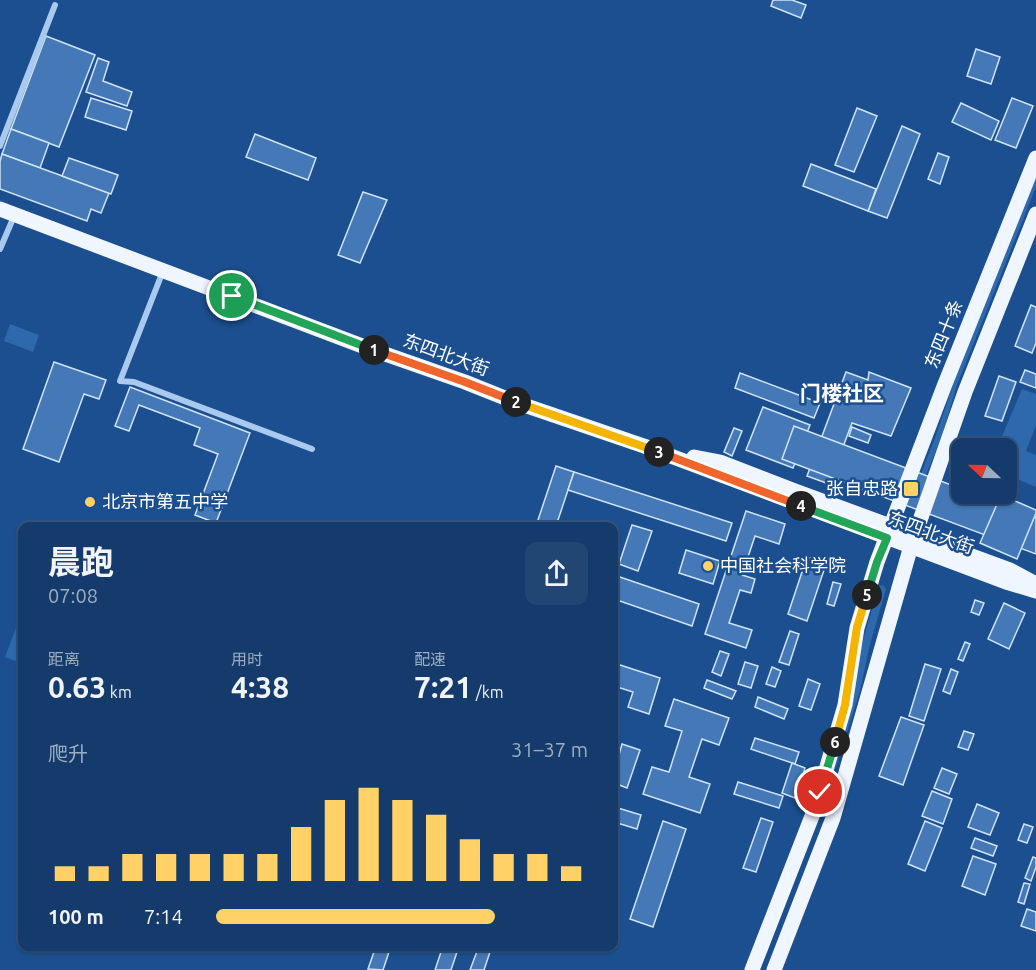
<!DOCTYPE html>
<html lang="zh">
<head>
<meta charset="utf-8">
<style>
  body { margin:0; font-family:Ubuntu,"Noto Sans SC",sans-serif; background:#214673; color:#f1f3f6; height:100vh; display:flex; flex-direction:column; font-size:22px; white-space:nowrap }
  * { box-sizing:border-box; margin:0 }
  p { font-size:20px; color:#9dadc1 }
  .icon { flex:none; width:33px; height:33px; fill:none; stroke:currentColor; stroke-width:2; stroke-linecap:round; stroke-linejoin:round }
  .map { position:relative; flex:1; overflow:hidden }
  .drawer { position:absolute; left:18px; top:522px; width:600px; height:429px; display:flex; flex-direction:column; background:#143b6b; border-radius:12px; box-shadow:0 2px 4px #0004,0 0 0 2px #33557e }
  .drawer>* { flex:none }
  .needle { width:39px; rotate:292deg }
  .controls { position:absolute; left:951px; top:438px; display:grid; gap:12px }
  .controls a { display:grid; place-items:center; width:66px; height:66px; border-radius:12px; background:#143b6b; box-shadow:0 2px 4px #0004,0 0 0 2px #33557e; font-size:30px }
  .pin { position:absolute; display:grid; place-items:center; width:51px; height:51px; color:#fff; margin:-26px; border:3px solid #fff; border-radius:50%; box-shadow:0 2px 6px #0007 }
  .km { position:absolute; width:30px; height:30px; margin:-15px; border-radius:50%; background:#222; color:#fff; font-size:16px; line-height:30px; text-align:center }
  .round { display:grid; place-items:center; flex:none; width:63px; height:63px; border-radius:12px; background:#214673 }
  .overview { display:flex; align-items:center; justify-content:space-between; height:102px; padding:0 30px }
  h1 { font-size:33px; font-weight:700; line-height:45px }
  .stats { display:grid; grid-template-columns:repeat(3,1fr); gap:9px; height:102px; padding:6px 30px }
  .stats div { display:grid; align-content:center }
  .stats b { font-size:30px; font-weight:700 }
  .stats small { font-size:16px; font-weight:400 }
  .stats p { font-size:16px }
  .chart { height:168px; padding:12px 30px }
  .chart p { display:flex; justify-content:space-between }
  .chart svg { width:100%; height:108px; margin-top:6px; stroke:#ffd166; stroke-width:6 }
  ul { padding:0 30px; list-style:none; font-size:20px }
  li { display:grid; grid-template-columns:96px 72px 1fr; align-items:center; height:45px }
  li i { height:15px; border-radius:8px; background:#ffd166 }
  .map>svg:first-child { display:block }
  .green { fill:#2e69ad }
  .building { fill:#4478b7; stroke:#cfe3fa; stroke-width:1.5 }
  .lines { fill:none; stroke-linecap:round; stroke-linejoin:round }
  .street { stroke:#a9c9ee; stroke-width:6 }
  .primary { stroke:#f0f6ff; stroke-width:15 }
  .split-1-casing { stroke:#fff; stroke-width:12 }
  .split-2-casing { stroke:#fff; stroke-width:12 }
  .split-3-casing { stroke:#fff; stroke-width:12 }
  .split-4-casing { stroke:#fff; stroke-width:12 }
  .split-5-casing { stroke:#fff; stroke-width:12 }
  .split-6-casing { stroke:#fff; stroke-width:12 }
  .split-7-casing { stroke:#fff; stroke-width:12 }
  .split-1 { stroke:#22a559; stroke-width:8 }
  .split-2 { stroke:#f0652b; stroke-width:8 }
  .split-3 { stroke:#f5b400; stroke-width:8 }
  .split-4 { stroke:#f0652b; stroke-width:8 }
  .split-5 { stroke:#22a559; stroke-width:8 }
  .split-6 { stroke:#f5b400; stroke-width:8 }
  .split-7 { stroke:#22a559; stroke-width:8 }
  .poi-dot { fill:#ffd166; stroke:#1b4f8f; stroke-width:2 }
  .labels { text-anchor:middle; stroke-width:5; stroke-linejoin:round; paint-order:stroke }
  .street-label { font-size:18px; fill:#fff; stroke:#1b4f8f }
  .poi-label { font-size:18px; fill:#fff; stroke:#1b4f8f; text-anchor:start }
  .quarter-label { font-size:21px; font-weight:bold; fill:#fff; stroke:#1b4f8f }
</style>
</head>
<body>
<div class="map">
<svg width="1036" height="970" viewBox="0 0 1036 970">
  <rect width="100%" height="100%" fill="#1b4f8f"/>
  <g class="green">
    <polygon points="1036,175 1036,187 957,385 943,433 913,507 909,505 935,438 958,370"/>
    <polygon points="10,324 39,335 33,352 4,341"/>
    <polygon points="1022,389 1036,394 1036,425 1026,451 1036,455 1036,487 1007,475 1006,448 997,448"/>
    <polygon points="883,585 886,589 869,648 860,691 834,773 831,771 863,640 879,586"/>
    <polygon points="22,612 22,664 5,657"/>
  </g>
  <g class="building">
    <polygon points="773,0 792,0 806,5 801,18 771,6"/>
    <polygon points="46,36 95,55 59,147 11,129"/>
    <polygon points="976,49 1000,57 991,84 967,76"/>
    <polygon points="98,58 109,62 103,81 132,92 127,106 86,92"/>
    <polygon points="91,98 132,111 126,130 85,117"/>
    <polygon points="1012,98 1033,106 1016,148 995,140"/>
    <polygon points="961,103 999,121 991,140 952,122"/>
    <polygon points="857,108 877,116 854,172 835,165"/>
    <polygon points="902,126 920,134 887,218 868,211"/>
    <polygon points="11,129 49,143 40,168 2,154"/>
    <polygon points="255,134 316,158 308,180 246,157"/>
    <polygon points="938,153 949,157 940,184 928,179"/>
    <polygon points="2,154 109,193 101,213 91,209 87,221 0,189 0,161"/>
    <polygon points="69,158 118,175 111,194 62,176"/>
    <polygon points="811,164 876,189 868,211 803,186"/>
    <polygon points="363,192 387,200 360,263 338,255"/>
    <polygon points="1031,305 1036,307 1036,343 1032,353 1015,346"/>
    <polygon points="54,362 106,380 99,399 84,394 59,462 23,449"/>
    <polygon points="1025,370 1036,374 1036,388 1020,382"/>
    <polygon points="846,372 868,380 869,372 911,388 891,436 852,423 829,484 807,476"/>
    <polygon points="740,373 820,403 814,418 735,388"/>
    <polygon points="999,376 1016,382 1002,421 985,416"/>
    <polygon points="130,387 250,433 216,523 195,515 218,454 194,445 200,428 139,405 129,431 115,426"/>
    <polygon points="763,407 810,425 793,468 746,450"/>
    <polygon points="794,426 962,489 962,494 974,494 1036,517 1036,554 782,459"/>
    <polygon points="852,427 871,435 868,443 849,436"/>
    <polygon points="734,428 742,431 732,456 724,452"/>
    <polygon points="556,466 574,472 556,526 536,526"/>
    <polygon points="574,472 732,523 726,541 568,490"/>
    <polygon points="1001,495 1036,510 1036,513 1017,559 980,543"/>
    <polygon points="746,511 785,524 779,544 755,536 742,575 755,579 751,593 740,590 729,623 752,630 746,648 705,634"/>
    <polygon points="632,525 652,531 638,571 619,564"/>
    <polygon points="686,550 720,561 713,584 679,573"/>
    <polygon points="807,557 826,564 807,621 788,614"/>
    <polygon points="614,575 699,604 692,626 614,599"/>
    <polygon points="833,582 841,584 834,606 827,604"/>
    <polygon points="975,600 984,603 979,615 971,612"/>
    <polygon points="1004,603 1025,613 1009,649 988,639"/>
    <polygon points="790,631 799,634 789,665 779,662"/>
    <polygon points="965,642 970,644 963,661 958,659"/>
    <polygon points="720,651 729,654 721,676 712,672"/>
    <polygon points="745,662 758,666 751,688 738,684"/>
    <polygon points="614,663 660,678 649,714 628,707 633,692 614,686"/>
    <polygon points="925,664 941,669 924,721 909,716"/>
    <polygon points="772,667 781,671 775,687 766,684"/>
    <polygon points="951,669 958,672 950,694 943,691"/>
    <polygon points="808,679 820,684 811,710 799,706"/>
    <polygon points="707,680 736,691 732,699 704,688"/>
    <polygon points="758,697 788,709 784,719 755,707"/>
    <polygon points="674,699 729,718 719,745 702,739 689,777 710,784 700,813 643,794 652,767 669,772 682,731 665,726"/>
    <polygon points="901,717 924,725 903,785 879,776"/>
    <polygon points="964,731 974,734 968,750 958,747"/>
    <polygon points="755,738 799,752 795,764 751,749"/>
    <polygon points="622,744 640,750 627,788 614,783 614,753 619,755"/>
    <polygon points="792,763 805,768 795,798 782,793"/>
    <polygon points="942,768 957,774 949,794 934,788"/>
    <polygon points="738,782 783,796 779,808 734,794"/>
    <polygon points="932,791 952,799 943,824 922,816"/>
    <polygon points="977,804 999,813 990,835 968,827"/>
    <polygon points="618,808 641,815 637,829 614,822"/>
    <polygon points="761,818 773,822 756,872 743,868"/>
    <polygon points="663,821 686,829 653,927 630,919"/>
    <polygon points="925,821 942,828 925,871 908,864"/>
    <polygon points="1024,824 1033,827 1027,843 1018,840"/>
    <polygon points="975,838 997,846 993,856 971,848"/>
    <polygon points="973,856 996,864 985,895 962,886"/>
    <polygon points="1033,857 1036,858 1036,867 1031,881 1025,878"/>
    <polygon points="1024,883 1030,884 1024,904 1018,902"/>
    <polygon points="1027,909 1036,912 1036,931 1021,926"/>
    <polygon points="376,946 391,946 383,970 368,969"/>
    <polygon points="443,946 459,946 451,970 435,970"/>
    <polygon points="479,946 492,946 484,970 470,970"/>
  </g>
  <g class="lines">
    <g class="street">
      <polyline points="0,146 55,5"/>
      <polyline points="0,249 15,214"/>
      <polyline points="163,271 120,381 134,382 312,449"/>
    </g>
    <g class="primary">
      <polyline points="0,209 365,347 465,382 515,402 644,446 1006,582 1036,591"/>
      <polyline points="694,457 720,462 795,491 1010,570 1036,584"/>
      <polyline points="752,970 814,811 845,705 857,628 877,562 945,384 1036,158"/>
      <polyline points="774,970 833,818 911,546 965,392 1036,214"/>
    </g>
  </g>
  <g class="lines">
    <g class="split-1-casing">
      <polyline id="split-1" points="232,296 374,350"/>
    </g>
    <g class="split-2-casing">
      <polyline id="split-2" points="374,350 465,382 516,402"/>
    </g>
    <g class="split-3-casing">
      <polyline id="split-3" points="516,402 659,452"/>
    </g>
    <g class="split-4-casing">
      <polyline id="split-4" points="659,452 801,506"/>
    </g>
    <g class="split-5-casing">
      <polyline id="split-5" points="801,506 887,538 877,562 867,595"/>
    </g>
    <g class="split-6-casing">
      <polyline id="split-6" points="835,742 845,705 857,627 867,595"/>
    </g>
    <g class="split-7-casing">
      <polyline id="split-7" points="820,792 835,742"/>
    </g>
    <use href="#split-1" class="split-1"/>
    <use href="#split-2" class="split-2"/>
    <use href="#split-3" class="split-3"/>
    <use href="#split-4" class="split-4"/>
    <use href="#split-5" class="split-5"/>
    <use href="#split-6" class="split-6"/>
    <use href="#split-7" class="split-7"/>
  </g>
  <g class="poi-dot">
    <rect x="903" y="481" width="16" height="16" rx="3"/>
    <circle cx="90" cy="502" r="6"/>
    <circle cx="708" cy="566" r="6"/>
  </g>
  <g class="labels">
    <g class="street-label">
      <text transform="translate(944 334) rotate(-68)" y="6">东四十条</text>
      <text transform="translate(446 355) rotate(20)" y="6">东四北大街</text>
      <text transform="translate(931 533) rotate(20)" y="6">东四北大街</text>
    </g>
    <g class="poi-label">
      <text x="898" y="495" text-anchor="end">张自忠路</text>
      <text x="102" y="508">北京市第五中学</text>
      <text x="720" y="572">中国社会科学院</text>
    </g>
    <g class="quarter-label">
      <text x="842" y="401">门楼社区</text>
    </g>
  </g>
</svg>
<div class="controls">
<a><svg class="needle" viewBox="-14 -14 28 28"><path d="M0-13l5 13h-10z" fill="#e53935"/><path d="M0 13l5-13h-10z" fill="#9dadc1"/></svg></a>
</div>
<div class="pin" style="left:232px;top:296px;background:#1e9e55"><svg class="icon" aria-label="arrive" viewBox="0 0 24 24"><path d="M6 21V4h12l-3 4 3 4H6"/></svg></div>
<div class="pin" style="left:820px;top:792px;background:#d93025"><svg class="icon" aria-label="check" viewBox="0 0 24 24"><path d="M5 12l5 5 9-10"/></svg></div>
<b class="km" style="left:374px;top:350px">1</b>
<b class="km" style="left:516px;top:402px">2</b>
<b class="km" style="left:659px;top:452px">3</b>
<b class="km" style="left:801px;top:506px">4</b>
<b class="km" style="left:867px;top:595px">5</b>
<b class="km" style="left:835px;top:742px">6</b>
<section class="drawer">
<div class="overview"><div><h1>晨跑</h1><p>07:08</p></div><a class="round"><svg class="icon" aria-label="share" viewBox="0 0 24 24"><path d="M12 15V3M7 8l5-5 5 5M5 13v7h14v-7"/></svg></a></div>
<div class="stats">
<div><p>距离</p><b>0.63<small> km</small></b></div>
<div><p>用时</p><b>4:38</b></div>
<div><p>配速</p><b>7:21<small> /km</small></b></div>
</div>
<div class="chart"><p><span>爬升</span>31–37 m</p>
<svg viewBox="0 0 160 44" preserveAspectRatio="none"><path d="M5 44V38M15 44V38M25 44V33M35 44V33M45 44V33M55 44V33M65 44V33M75 44V22M85 44V11M95 44V6M105 44V11M115 44V17M125 44V27M135 44V33M145 44V33M155 44V38"/></svg>
</div>
<ul>
<li><b>100 m</b>7:14<i style="width:75%"></i></li>
</ul>
</section>
</div>
</body>
</html>
